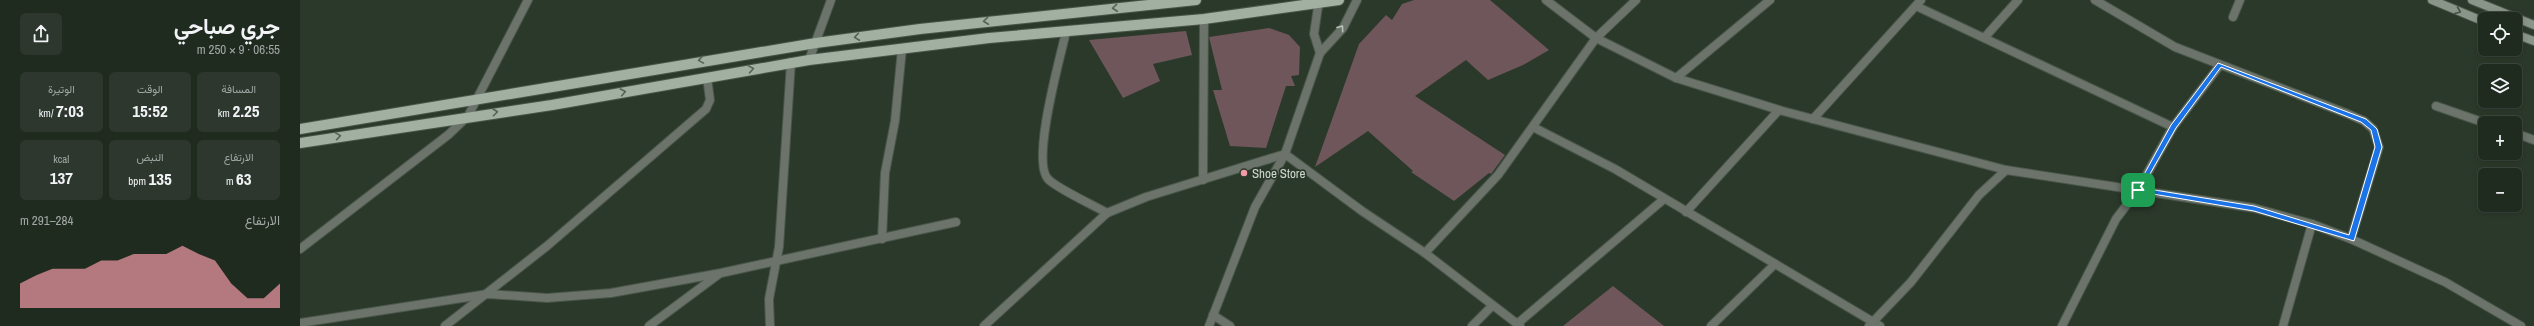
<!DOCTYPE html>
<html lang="ar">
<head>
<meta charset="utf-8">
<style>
  body { margin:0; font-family:"Archivo Narrow",Vazirmatn,sans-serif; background:#2d372d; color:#f1f3f6; direction:rtl; height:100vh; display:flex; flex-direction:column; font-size:15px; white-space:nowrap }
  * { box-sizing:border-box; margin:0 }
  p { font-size:13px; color:#a2a7a5 }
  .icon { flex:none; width:22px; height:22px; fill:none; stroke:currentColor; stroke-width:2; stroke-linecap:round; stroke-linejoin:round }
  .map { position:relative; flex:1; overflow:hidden; direction:ltr }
  .drawer { display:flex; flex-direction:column; background:#202b20; width:300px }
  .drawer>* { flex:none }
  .controls { position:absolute; left:2178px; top:12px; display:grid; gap:8px }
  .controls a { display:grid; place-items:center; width:44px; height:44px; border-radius:6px; background:#202b20; box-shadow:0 2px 6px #0003,0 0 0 1px #3d473e; font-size:20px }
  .pin { position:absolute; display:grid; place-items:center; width:34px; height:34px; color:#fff; margin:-17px; border-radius:8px; box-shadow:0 2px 6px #0006 }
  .round { display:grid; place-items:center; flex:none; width:42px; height:42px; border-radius:6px; background:#2d372d }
  .summary { display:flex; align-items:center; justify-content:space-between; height:68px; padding:0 20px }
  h1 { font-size:22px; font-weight:700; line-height:30px }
  .figures { display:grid; grid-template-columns:repeat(3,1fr); gap:6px; height:68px; padding:4px 20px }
  .figures div { display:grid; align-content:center; border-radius:6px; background:#2d372d; text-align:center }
  .figures b { font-size:17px; font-weight:700 }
  .figures small { font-size:11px; font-weight:400 }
  .figures p { font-size:11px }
  .chart { height:112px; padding:8px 20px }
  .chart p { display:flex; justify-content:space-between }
  .chart svg { width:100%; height:72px; margin-top:4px; fill:#f39aa8; opacity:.7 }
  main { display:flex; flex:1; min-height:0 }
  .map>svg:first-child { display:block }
  .building { fill:#6f565a }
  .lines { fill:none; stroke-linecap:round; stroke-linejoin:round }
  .street-casing { stroke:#485548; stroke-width:10 }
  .secondary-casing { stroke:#485548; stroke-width:10 }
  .primary-casing { stroke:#485548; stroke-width:12 }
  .street { stroke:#6b736b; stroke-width:8 }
  .secondary { stroke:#8a9589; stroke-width:8 }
  .primary { stroke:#a1b0a0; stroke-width:10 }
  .oneway { stroke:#546353 }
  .oneway2 { stroke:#435042 }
  .oneway3 { stroke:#bac3ba }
  .route { fill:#1a73e8; stroke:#fff; fill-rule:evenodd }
  .poi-dot { fill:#f39aa8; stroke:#2b392a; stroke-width:1.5 }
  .labels { text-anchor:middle; stroke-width:3.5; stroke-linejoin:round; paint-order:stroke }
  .poi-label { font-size:13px; fill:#ced7ce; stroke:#2b392a; text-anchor:start }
</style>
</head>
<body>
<main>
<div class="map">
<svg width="2234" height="326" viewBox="0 0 2234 326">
  <rect width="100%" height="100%" fill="#2b392a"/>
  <g class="building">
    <polygon points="1114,0 1190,0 1249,50 1223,65 1188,80 1166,60 1115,96 1205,155 1191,174 1189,173 1154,201 1111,172 1113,171 1068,131 1015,167 1059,44 1086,15 1092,20 1102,4"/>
    <polygon points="969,28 989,35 1000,47 999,75 991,76 995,86 986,86 966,148 930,146 913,90 922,90 909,37"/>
    <polygon points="886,31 892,55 853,64 860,81 823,98 789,40"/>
    <polygon points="1313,286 1364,326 1263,326"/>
  </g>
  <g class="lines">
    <g class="street-casing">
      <g id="street">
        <polyline points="1019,0 1014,34 1020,53"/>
        <polyline points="1246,0 1296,38 1376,78 1479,110 1706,170 1954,208 2012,224 2051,239 2145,282 2221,326"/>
        <polyline points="1795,0 1875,47 2048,114 2064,121 2073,129 2079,147 2051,239"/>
        <polyline points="1616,6 1873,127"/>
        <polyline points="1933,17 1940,0"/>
        <path d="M766,32C760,58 731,161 748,179C756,188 795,206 807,213"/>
        <polyline points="1685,37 1718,0"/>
        <polyline points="509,60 531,0"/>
        <polyline points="1376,78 1470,0"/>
        <polyline points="2136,106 2185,123"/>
        <polyline points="1513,119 1621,0"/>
        <polyline points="1233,127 1315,169 1580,326"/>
        <polyline points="2215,133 2234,140"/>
        <polyline points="903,180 904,19"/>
        <polyline points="1386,212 1479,110"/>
        <polyline points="582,239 585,173 595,121 602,49"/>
        <polyline points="0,249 148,135 168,116 228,0"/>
        <polyline points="1125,253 1198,175 1296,38 1336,0"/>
        <polyline points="913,315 930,326"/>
        <polyline points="0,323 188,294 247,298 311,293 421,273 656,222"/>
        <polyline points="1217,324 1364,199"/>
        <polyline points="145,326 247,246 406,109 410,100 407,77"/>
        <polyline points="349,326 419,274"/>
        <polyline points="470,326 469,299 479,247 491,62"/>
        <polyline points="684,326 807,213 846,197 985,154 1062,211 1125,253 1220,326"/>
        <polyline points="909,326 955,207 985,154 1020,53 1043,28 1057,0"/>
        <polyline points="1172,326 1192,306"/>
        <polyline points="1411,326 1475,264"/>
        <polyline points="1569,326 1611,282 1679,195 1706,170"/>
        <polyline points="1762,326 1816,219 1838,190 1873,127 1920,65"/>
        <polyline points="1983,326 2012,224"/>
      </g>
    </g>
    <g class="secondary-casing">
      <g id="secondary">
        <polyline points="2132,0 2185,22"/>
        <polyline points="2172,0 2234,25"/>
        <polyline points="2215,34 2234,41"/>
      </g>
    </g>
    <g class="primary-casing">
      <g id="primary">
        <polyline points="0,129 516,43 620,29 896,0"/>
        <polyline points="0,143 252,105 509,60 689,38 904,19 1039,0"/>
      </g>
    </g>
    <use href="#street" class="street"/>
    <use href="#secondary" class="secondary"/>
    <use href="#primary" class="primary"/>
  </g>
  <defs><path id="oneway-chevron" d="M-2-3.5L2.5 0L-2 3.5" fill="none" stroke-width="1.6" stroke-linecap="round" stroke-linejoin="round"/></defs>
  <g class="oneway">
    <use href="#oneway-chevron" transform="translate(815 8) rotate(174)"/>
    <use href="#oneway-chevron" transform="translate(686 21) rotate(174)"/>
    <use href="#oneway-chevron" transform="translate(557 37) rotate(172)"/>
    <use href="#oneway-chevron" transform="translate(401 60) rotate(171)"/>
    <use href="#oneway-chevron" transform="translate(451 69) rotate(-10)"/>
    <use href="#oneway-chevron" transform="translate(323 92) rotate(-11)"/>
    <use href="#oneway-chevron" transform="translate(195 112) rotate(-7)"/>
    <use href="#oneway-chevron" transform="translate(38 136) rotate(-9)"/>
  </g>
  <use class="oneway2" href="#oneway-chevron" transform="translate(2158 11) rotate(22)"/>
  <use class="oneway3" href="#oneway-chevron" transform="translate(1041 28) rotate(-54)"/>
  <path class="route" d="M1918,63L2066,119L2077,129L2082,147L2054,241L1954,211L1835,191L1871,125ZM1921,67L2061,122L2071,130L2075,147L2049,235L1954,206L1842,188L1876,128Z"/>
  <circle class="poi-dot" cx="944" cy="173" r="4"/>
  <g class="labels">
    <g class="poi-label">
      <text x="952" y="178">Shoe Store</text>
    </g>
  </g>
</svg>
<div class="controls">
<a><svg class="icon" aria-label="locate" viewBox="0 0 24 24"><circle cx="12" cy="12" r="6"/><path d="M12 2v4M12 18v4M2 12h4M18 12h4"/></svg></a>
<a><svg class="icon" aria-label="layers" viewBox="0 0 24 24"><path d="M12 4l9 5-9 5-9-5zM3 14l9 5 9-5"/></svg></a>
<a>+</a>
<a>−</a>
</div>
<div class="pin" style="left:1838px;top:190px;background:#1e9e55"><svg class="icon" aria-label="arrive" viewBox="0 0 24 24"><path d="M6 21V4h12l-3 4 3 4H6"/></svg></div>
</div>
<section class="drawer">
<div class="summary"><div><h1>جري صباحي</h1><p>06:55 · 9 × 250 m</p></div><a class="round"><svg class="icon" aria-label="share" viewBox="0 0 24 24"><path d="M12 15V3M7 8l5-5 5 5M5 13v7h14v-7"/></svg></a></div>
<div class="figures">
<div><p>المسافة</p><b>2.25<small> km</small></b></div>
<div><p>الوقت</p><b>15:52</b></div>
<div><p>الوتيرة</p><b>7:03<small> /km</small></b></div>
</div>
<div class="figures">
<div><p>الارتفاع</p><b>63<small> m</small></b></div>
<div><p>النبض</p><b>135<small> bpm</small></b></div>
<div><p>kcal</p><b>137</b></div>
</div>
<div class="chart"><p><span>الارتفاع</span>284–291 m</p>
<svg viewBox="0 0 160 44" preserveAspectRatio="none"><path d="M0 44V29L10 24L20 20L30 20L40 20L50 15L60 15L70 11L80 11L90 11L100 6L110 11L120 15L130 29L140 38L150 38L160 29V44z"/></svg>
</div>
</section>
</main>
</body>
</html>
